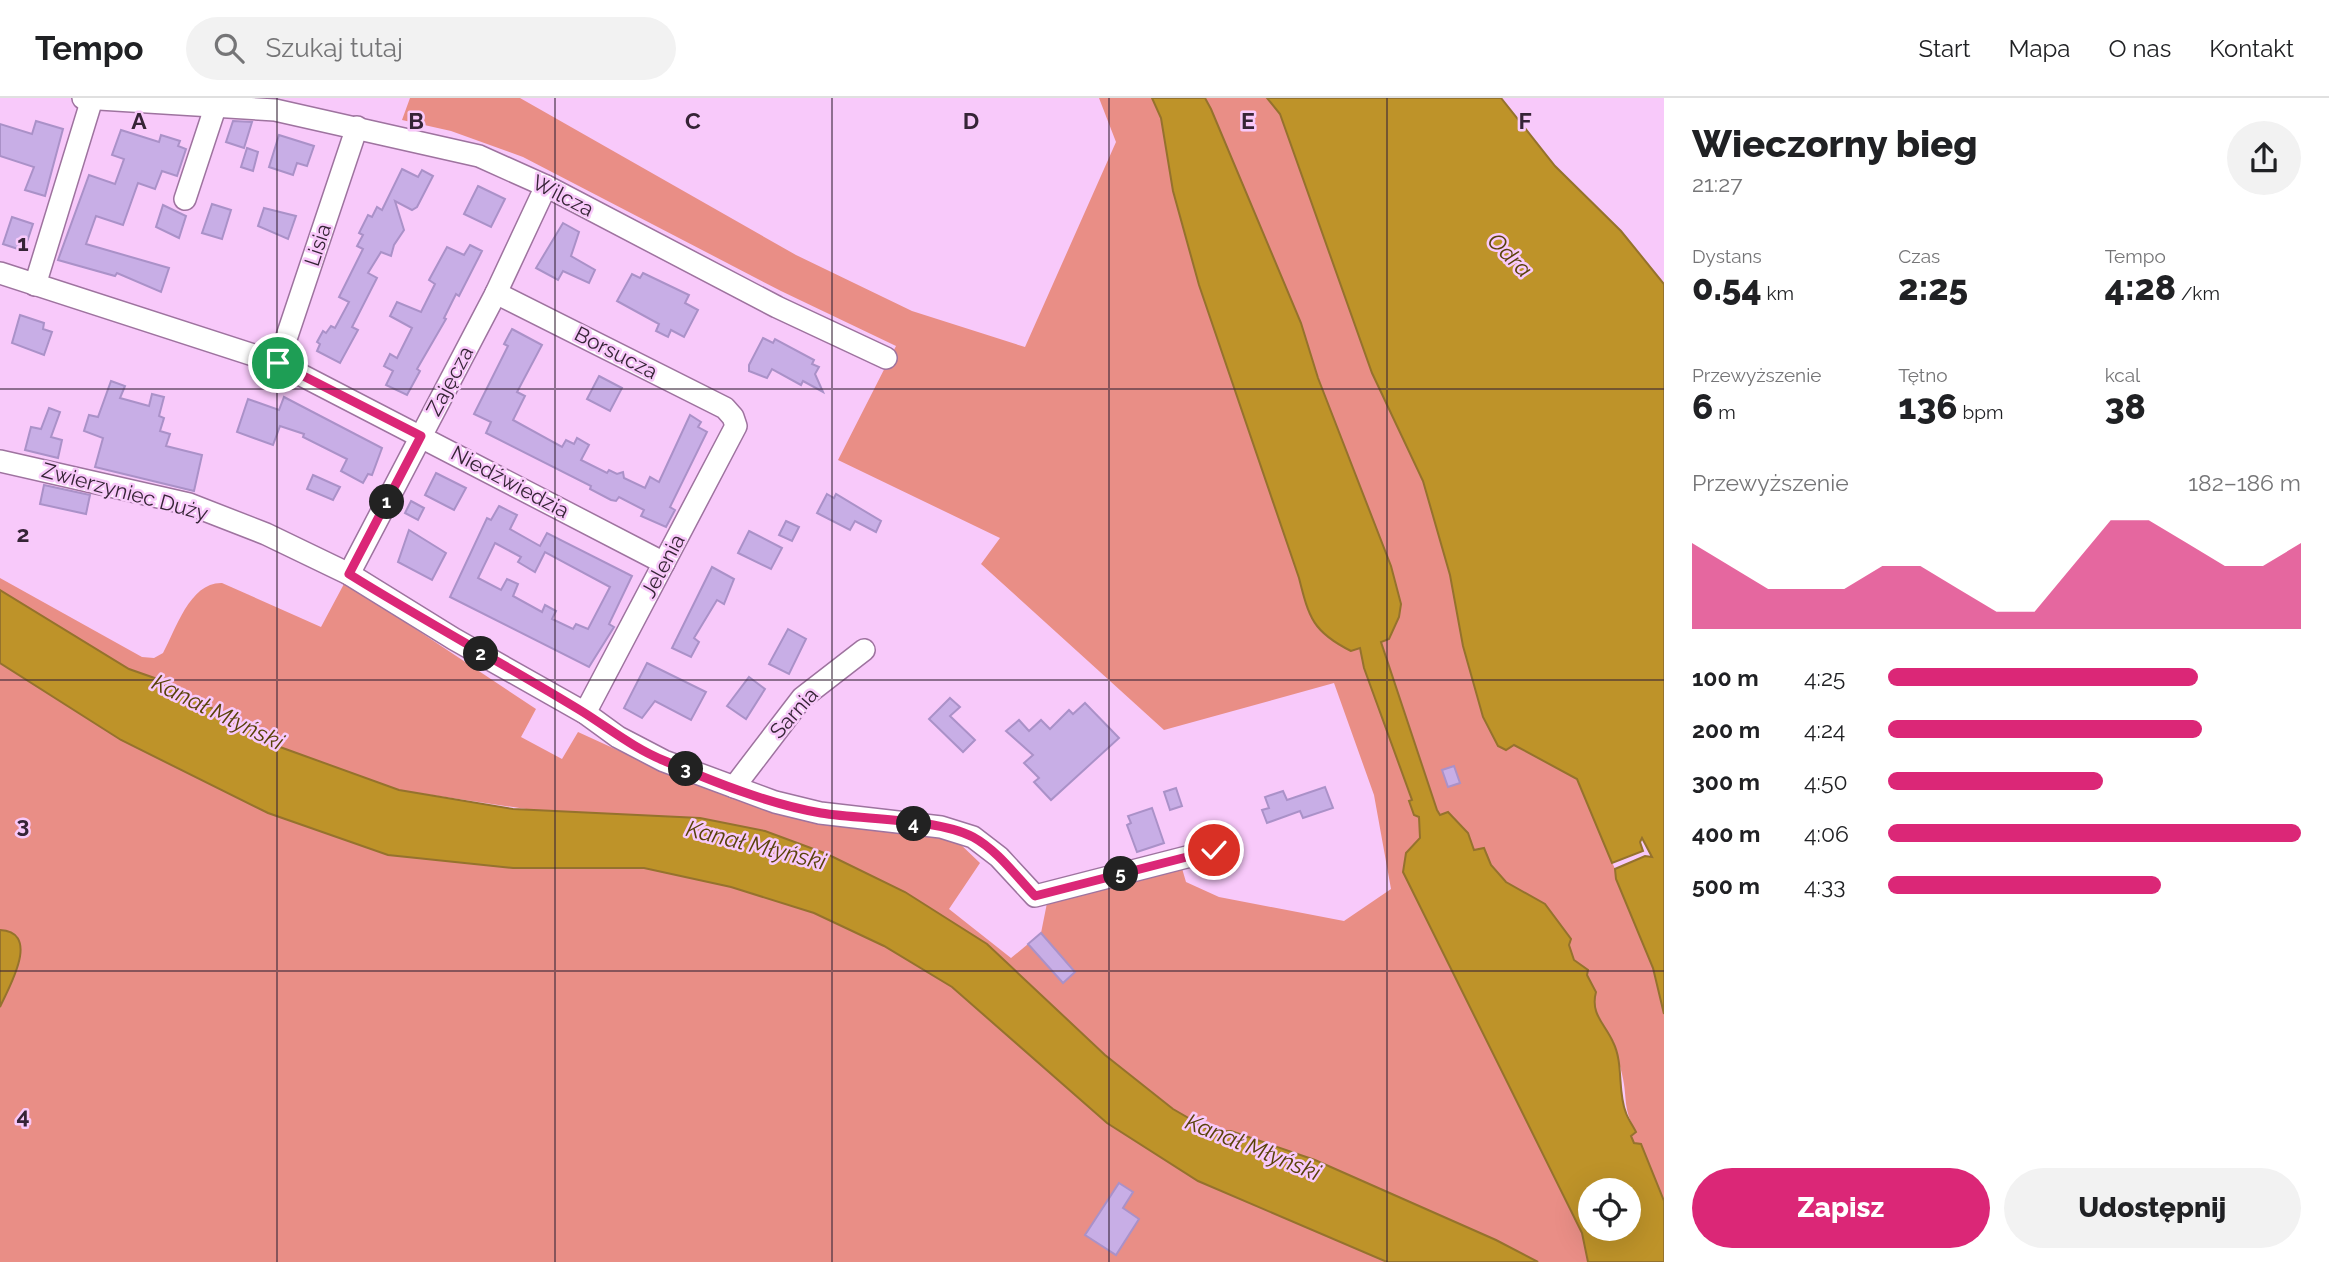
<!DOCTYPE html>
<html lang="pl">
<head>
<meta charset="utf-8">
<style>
  body { margin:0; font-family:Raleway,sans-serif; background:#f2f2f2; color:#202124; height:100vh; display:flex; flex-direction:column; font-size:26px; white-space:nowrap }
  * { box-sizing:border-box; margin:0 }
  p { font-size:23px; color:#757577 }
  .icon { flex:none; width:38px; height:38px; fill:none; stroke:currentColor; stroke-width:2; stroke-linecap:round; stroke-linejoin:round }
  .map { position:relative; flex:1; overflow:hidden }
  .drawer { display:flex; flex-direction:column; background:#fff; width:665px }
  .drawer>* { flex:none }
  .fabs { position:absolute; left:1578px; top:1080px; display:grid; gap:14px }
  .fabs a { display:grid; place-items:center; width:63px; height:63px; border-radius:50%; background:#fff; box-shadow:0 7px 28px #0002; font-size:35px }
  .pin { position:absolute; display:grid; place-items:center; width:60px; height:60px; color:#fff; margin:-30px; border:4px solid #fff; border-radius:50%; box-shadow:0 2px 7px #0007 }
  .km { position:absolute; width:35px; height:35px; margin:-18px; border-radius:50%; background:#222; color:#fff; font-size:19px; line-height:35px; text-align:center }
  .round { display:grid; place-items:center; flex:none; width:74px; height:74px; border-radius:37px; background:#f2f2f2 }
  .head { display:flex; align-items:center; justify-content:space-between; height:119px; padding:0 28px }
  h1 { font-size:38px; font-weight:800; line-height:52px }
  .stats { display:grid; grid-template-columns:repeat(3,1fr); gap:10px; height:119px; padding:7px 28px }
  .stats div { display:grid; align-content:center }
  .stats b { font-size:35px; font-weight:800 }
  .stats small { font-size:19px; font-weight:400 }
  .stats p { font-size:19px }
  .chart { height:196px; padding:14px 28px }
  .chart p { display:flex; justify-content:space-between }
  .chart svg { width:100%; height:126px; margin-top:7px; fill:#db2777; opacity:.7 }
  .primary-button { display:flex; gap:14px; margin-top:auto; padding:14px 28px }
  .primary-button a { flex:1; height:80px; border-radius:42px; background:#db2777; color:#fff; font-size:28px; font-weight:800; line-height:80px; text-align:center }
  .primary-button a+a { background:#f2f2f2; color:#202124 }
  ul { padding:0 28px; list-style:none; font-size:23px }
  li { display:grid; grid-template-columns:112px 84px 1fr; align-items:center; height:52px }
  li i { height:18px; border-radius:9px; background:#db2777 }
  header { display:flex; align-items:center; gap:42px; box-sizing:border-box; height:98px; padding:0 35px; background:#fff; border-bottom:2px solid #e0e0e0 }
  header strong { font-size:33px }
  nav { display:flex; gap:38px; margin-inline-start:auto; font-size:24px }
  .search { width:490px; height:63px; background:#f2f2f2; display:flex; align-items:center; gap:18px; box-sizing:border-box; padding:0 24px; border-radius:38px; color:#757577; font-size:26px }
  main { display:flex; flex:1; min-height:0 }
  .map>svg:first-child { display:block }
  .green { fill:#e98e86 }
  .water { fill:#be9329; stroke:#95722d; stroke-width:2; fill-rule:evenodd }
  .building { fill:#c8aee6; stroke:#aa91c8; stroke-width:2; fill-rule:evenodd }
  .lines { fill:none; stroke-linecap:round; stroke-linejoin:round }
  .minor-casing { stroke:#9e739f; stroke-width:24 }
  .minor { stroke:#fff; stroke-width:21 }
  .route-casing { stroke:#fff; stroke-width:14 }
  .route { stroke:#db2777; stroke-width:9 }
  .grid { fill:none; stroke:#362436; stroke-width:2; stroke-opacity:0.55 }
  .labels { text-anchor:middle; stroke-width:5; stroke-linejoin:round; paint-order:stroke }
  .street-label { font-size:21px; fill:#362436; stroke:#f8c9fa }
  .water-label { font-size:23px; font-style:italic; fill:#594209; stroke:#f8c9fa }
  .grid-label { font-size:23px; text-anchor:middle; font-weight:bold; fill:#362436; stroke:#f8c9fa; stroke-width:5; stroke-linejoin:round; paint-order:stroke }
</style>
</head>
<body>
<header>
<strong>Tempo</strong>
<div class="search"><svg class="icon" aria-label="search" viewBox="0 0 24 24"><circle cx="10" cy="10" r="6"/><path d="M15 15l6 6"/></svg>Szukaj tutaj</div>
<nav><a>Start</a><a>Mapa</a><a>O nas</a><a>Kontakt</a></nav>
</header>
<main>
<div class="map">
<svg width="1664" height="1164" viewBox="0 0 1664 1164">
  <rect width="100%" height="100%" fill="#f8c9fa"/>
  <g class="green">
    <path d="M410,0H520L796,157L912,213L1025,249L1116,44L1099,0H1152L1161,20L1173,93L1199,187L1299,480L1307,509L1359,550L1412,702L1409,704L1414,716L1419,719L1420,740L1406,755L1404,774L1582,1135L1588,1164H1538L1496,1142L1315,1062L1231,1033H1211L1173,1011L1105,957L987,846L905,794L826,756L399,692L280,649L166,584L129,571L0,492V480L142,559L154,560L163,555C176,531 190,484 222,485L321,529L345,484L536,611L521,639L562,661L578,634L637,661L768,711L957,743L980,765L949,811L1011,860L1028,846L1063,885L1075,873L1041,835L1048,800L1181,767L1186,784L1219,799L1344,823L1391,791L1374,697L1334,585L1164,632L981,466L1000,440L838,362L896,248L781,193L523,59L451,33L402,22Z"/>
    <path d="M1205,0H1267L1280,15L1372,275L1423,383L1450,477L1463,548L1514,646L1577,681L1615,771L1616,781L1653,870L1664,916V1103L1641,1046L1634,1045L1631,1038L1636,1034C1622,1009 1628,1001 1622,976C1619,962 1613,947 1607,934C1601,920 1591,911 1596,894L1587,877V872L1574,862L1545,806L1506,784L1491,767L1484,750L1474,752L1468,735L1448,714L1439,717L1381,543L1399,519L1400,506L1391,468L1318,280L1301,225Z"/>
    <polygon points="0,565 121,642 268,715 388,757 513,770 644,770 731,789 814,815 884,848 952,889 1029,954 1198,1083 1387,1164 0,1164 0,909 18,869 7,833 0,832"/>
  </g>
  <g class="water">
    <path d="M1152,0H1205L1211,11L1301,225L1318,280L1391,468L1401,506L1399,519L1389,541L1381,544L1437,712L1440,717L1448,714L1468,735L1474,752L1484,750L1491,767L1506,784L1545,806L1571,841L1569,847L1574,862L1588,872L1587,877L1596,894C1590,916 1605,926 1613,944C1624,966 1617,993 1626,1015C1628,1021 1633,1028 1636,1034L1631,1038L1634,1045L1641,1046L1664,1103V1164H1588L1582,1135L1403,774L1406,755L1420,740L1419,719L1414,717L1409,703L1412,702L1364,570L1360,550L1351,553C1313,534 1309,520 1299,480L1199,187L1173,93L1161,20ZM1591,1092H1629V1130H1591Z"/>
    <polygon points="1267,0 1501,0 1555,68 1621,133 1664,186 1664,916 1653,870 1616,781 1615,771 1645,758 1652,759 1642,740 1640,744 1643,753 1612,765 1577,681 1514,647 1506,652 1498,648 1483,619 1463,548 1450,477 1423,383 1372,275 1280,16"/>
    <polygon points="0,492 129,571 166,584 280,649 399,692 513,711 700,720 765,733 827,756 905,794 987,846 1105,957 1173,1011 1211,1033 1231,1033 1315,1062 1496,1142 1538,1164 1387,1164 1198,1083 1107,1025 952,889 884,848 814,815 731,789 644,770 513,770 388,757 268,715 121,642 0,565"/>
    <path d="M0,832C42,834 8,891 0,909Z"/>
  </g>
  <g class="building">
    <polygon points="36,23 63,31 45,98 25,92 34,69 0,58 0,26 32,36"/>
    <polygon points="233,23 252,24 244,50 226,44"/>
    <polygon points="121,32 159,44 161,37 180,43 178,48 186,51 177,78 162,73 155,91 138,85 123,127 96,118 86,146 169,170 161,194 117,175 115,178 58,162 89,77 115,86 124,61 112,57"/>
    <polygon points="279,37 314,48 307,68 297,65 293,77 269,69"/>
    <polygon points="247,50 258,54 253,73 241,69"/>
    <polygon points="402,71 418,79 422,72 433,78 417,109 412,112 395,103 404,132 394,147 391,158 381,154 368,175 377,180 352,229 358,232 340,265 317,253 320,246 317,244 323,233 326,235 331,228 335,230 349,204 339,199 363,151 357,148 363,137 359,135 368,117 372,119 377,109 382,112"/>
    <polygon points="478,88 505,101 491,129 464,116"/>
    <polygon points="212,106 231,112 222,141 202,135"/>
    <polygon points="163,107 186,118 179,140 156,129"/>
    <polygon points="264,110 296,118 288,141 258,128"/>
    <polygon points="12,119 33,126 24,153 3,146"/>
    <polygon points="563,125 579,134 571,158 595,172 589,185 563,173 558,182 536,170"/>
    <polygon points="470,147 482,153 459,198 456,196 444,220 446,221 417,271 420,273 407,297 386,287 393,273 384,268 390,256 397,260 412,230 390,218 397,204 421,214 435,186 429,182 447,149 464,157"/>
    <polygon points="643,175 689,197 685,205 698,212 684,239 671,232 668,239 656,233 659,226 617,203 632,176 640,180"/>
    <polygon points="20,217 44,225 43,231 52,234 44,257 12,245"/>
    <polygon points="512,231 542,247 517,294 525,298 513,322 562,349 566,342 574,346 577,340 589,347 581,362 607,375 609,372 617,376 623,374 624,380 645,390 650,379 659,384 690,317 701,324 698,329 707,334 670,409 675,412 666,429 641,418 644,412 619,399 616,403 611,402 590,391 591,388 486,335 491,324 474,316 508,248 504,246"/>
    <polygon points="763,240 773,245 775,241 814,262 812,266 819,269 815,276 823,294 803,283 801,287 772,271 767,280 749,273 749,267"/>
    <polygon points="599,278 622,290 610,313 587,301"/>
    <polygon points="111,283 125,288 120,300 149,308 152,296 164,299 159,318 164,320 160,333 170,336 166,348 202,357 194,393 95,369 103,340 84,333 89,317 98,319"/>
    <polygon points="284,299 382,350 372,377 368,376 363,385 341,373 347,361 303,339 304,336 280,328 273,347 237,334 248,301 279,312"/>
    <polygon points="49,310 60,314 51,339 62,342 58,360 25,352 31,329 41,331"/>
    <polygon points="436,375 466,390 454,412 425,397"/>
    <polygon points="313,377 340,389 333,402 307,391"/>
    <polygon points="44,387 90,397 86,416 40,406"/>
    <polygon points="827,396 834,400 836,396 881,423 876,434 855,423 850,432 817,415"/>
    <polygon points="411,403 424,410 418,422 405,415"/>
    <path d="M499,408L517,417L510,431L540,448L547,435L632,478L609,526L614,529L589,569L450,499L487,420L491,422ZM495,445L521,459L518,464L535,474L545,454L610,489L588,531L576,526L573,531L552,521L556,513L545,507L542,514L513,498L518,486L507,481L501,492L478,480Z"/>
    <polygon points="786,423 799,429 792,443 779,437"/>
    <polygon points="409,432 446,455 432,482 398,464"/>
    <polygon points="749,433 782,450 771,471 738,455"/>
    <polygon points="712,469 734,481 724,506 717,502 694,540 699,544 691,559 672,550"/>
    <polygon points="788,531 806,541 789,576 769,566"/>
    <polygon points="647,565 706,594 691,622 655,603 642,620 624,610"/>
    <polygon points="749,579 765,591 746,621 727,608"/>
    <polygon points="950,600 960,609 950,618 975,642 963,654 929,621"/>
    <polygon points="1085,605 1119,640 1051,702 1034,684 1039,680 1024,665 1033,657 1006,633 1019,622 1029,633 1041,622 1050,631 1069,612 1073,616"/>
    <polygon points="1454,668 1460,685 1448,689 1442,672"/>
    <polygon points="1325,689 1333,710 1303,720 1300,713 1267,725 1262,712 1269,710 1265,699 1283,693 1287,702"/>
    <polygon points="1176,690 1182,708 1170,712 1164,694"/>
    <polygon points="1152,710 1164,745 1137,754 1127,727 1131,725 1128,718"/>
    <polygon points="1041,835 1075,874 1063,885 1028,846"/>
    <polygon points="1119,1085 1133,1094 1123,1110 1139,1121 1116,1157 1085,1137"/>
  </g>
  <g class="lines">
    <g class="minor-casing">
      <g id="minor">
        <polyline points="83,0 275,12 479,58 546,88 777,209 886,260"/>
        <polyline points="185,101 216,7"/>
        <polyline points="0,175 278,265 664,465"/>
        <polyline points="35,187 92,1"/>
        <polyline points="496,195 725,310 733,319 736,328 585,615"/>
        <polyline points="278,265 357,29"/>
        <polyline points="0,363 189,406 266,436 349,476 454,541 585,615 618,639 664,663 775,704 820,715 941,729 973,739 999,759 1035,798 1214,752"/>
        <polyline points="349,476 496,195 546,88"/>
        <polyline points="734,689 802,600 864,552"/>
      </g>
    </g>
    <use href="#minor" class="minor"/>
  </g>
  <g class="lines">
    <g class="route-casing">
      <path id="route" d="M278,265L421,338L349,476C426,524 506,567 583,614C610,631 635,651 665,663C714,684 769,706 821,715C864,722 936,720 973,739C997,752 1016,778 1035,798L1214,752"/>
    </g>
    <use href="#route" class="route"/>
  </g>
  <path class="grid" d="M277,0V1164M555,0V1164M832,0V1164M1109,0V1164M1387,0V1164M0,291H1664M0,582H1664M0,873H1664"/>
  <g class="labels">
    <g class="street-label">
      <text transform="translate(563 98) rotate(27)" y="7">Wilcza</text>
      <text transform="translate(318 147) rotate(-72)" y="7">Lisia</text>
      <text transform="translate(616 255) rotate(27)" y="7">Borsucza</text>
      <text transform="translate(450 283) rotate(-62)" y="7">Zajęcza</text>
      <text transform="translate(510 384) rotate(28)" y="7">Niedźwiedzia</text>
      <text transform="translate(125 394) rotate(15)" y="7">Zwierzyniec Duży</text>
      <text transform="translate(663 468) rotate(-62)" y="7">Jelenia</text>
      <text transform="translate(794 615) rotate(-48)" y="7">Sarnia</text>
    </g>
    <g class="water-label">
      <text transform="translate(1510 157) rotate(45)" y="8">Odra</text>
      <text transform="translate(218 614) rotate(26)" y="8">Kanał Młyński</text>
      <text transform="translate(756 747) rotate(14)" y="8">Kanał Młyński</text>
      <text transform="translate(1253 1049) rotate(22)" y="8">Kanał Młyński</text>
    </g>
  </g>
  <g class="grid-label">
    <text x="139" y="31">A</text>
    <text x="416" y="31">B</text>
    <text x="693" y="31">C</text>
    <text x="971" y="31">D</text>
    <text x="1248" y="31">E</text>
    <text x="1525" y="31">F</text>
    <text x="23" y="153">1</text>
    <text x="23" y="444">2</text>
    <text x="23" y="735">3</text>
    <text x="23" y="1026">4</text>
  </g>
</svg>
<div class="fabs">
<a><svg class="icon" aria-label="locate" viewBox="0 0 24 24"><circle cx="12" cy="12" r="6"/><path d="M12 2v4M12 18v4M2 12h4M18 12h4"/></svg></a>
</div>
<div class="pin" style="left:278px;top:265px;background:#1e9e55"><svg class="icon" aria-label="arrive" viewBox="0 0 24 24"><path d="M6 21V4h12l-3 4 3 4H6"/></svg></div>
<div class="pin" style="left:1214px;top:752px;background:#d93025"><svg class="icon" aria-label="check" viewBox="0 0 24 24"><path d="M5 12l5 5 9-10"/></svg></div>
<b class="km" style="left:387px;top:404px">1</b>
<b class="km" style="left:481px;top:556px">2</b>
<b class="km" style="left:686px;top:671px">3</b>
<b class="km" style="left:914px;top:726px">4</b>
<b class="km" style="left:1121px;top:776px">5</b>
</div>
<section class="drawer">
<div class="head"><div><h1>Wieczorny bieg</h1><p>21:27</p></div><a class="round"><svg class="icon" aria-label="share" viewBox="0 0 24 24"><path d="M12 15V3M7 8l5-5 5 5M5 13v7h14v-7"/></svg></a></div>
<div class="stats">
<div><p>Dystans</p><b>0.54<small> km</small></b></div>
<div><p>Czas</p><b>2:25</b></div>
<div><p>Tempo</p><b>4:28<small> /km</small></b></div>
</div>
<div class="stats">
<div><p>Przewyższenie</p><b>6<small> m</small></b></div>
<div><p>Tętno</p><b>136<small> bpm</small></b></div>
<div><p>kcal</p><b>38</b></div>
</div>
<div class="chart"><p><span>Przewyższenie</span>182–186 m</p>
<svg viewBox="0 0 160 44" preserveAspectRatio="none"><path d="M0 44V14L10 22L20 30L30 30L40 30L50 22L60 22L70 30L80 38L90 38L100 22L110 6L120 6L130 14L140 22L150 22L160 14V44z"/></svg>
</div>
<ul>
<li><b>100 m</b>4:25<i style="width:75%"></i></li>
<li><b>200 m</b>4:24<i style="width:76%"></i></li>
<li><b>300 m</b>4:50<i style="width:52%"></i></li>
<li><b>400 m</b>4:06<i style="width:100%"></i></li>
<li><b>500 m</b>4:33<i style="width:66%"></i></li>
</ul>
<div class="primary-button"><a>Zapisz</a><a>Udostępnij</a></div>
</section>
</main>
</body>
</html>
